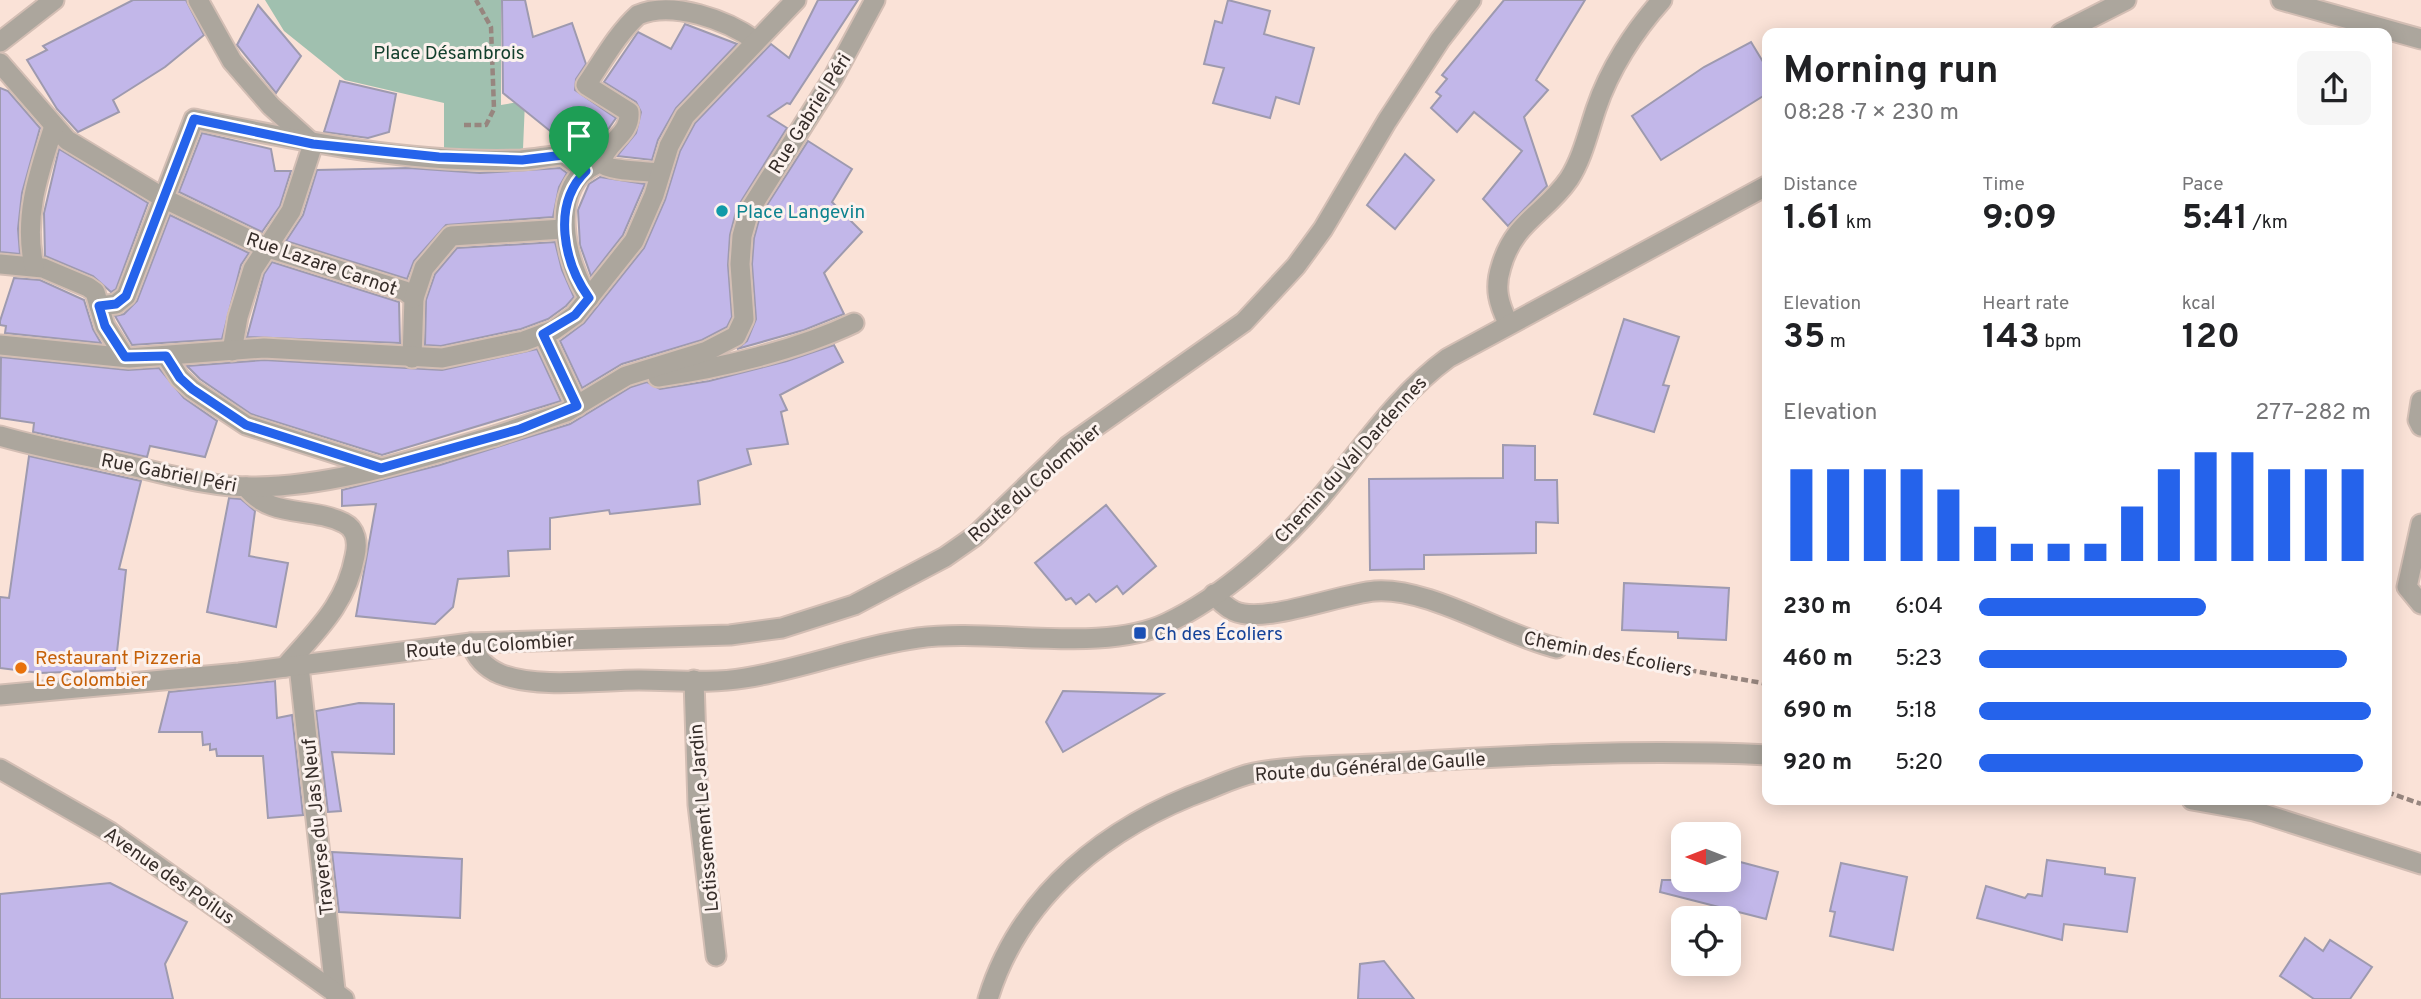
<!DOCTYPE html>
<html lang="en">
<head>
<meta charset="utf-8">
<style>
  body { margin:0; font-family:Overpass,sans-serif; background:#f6f6f6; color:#202124; height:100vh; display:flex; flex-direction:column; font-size:26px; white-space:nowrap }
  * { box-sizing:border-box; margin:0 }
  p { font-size:23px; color:#757577 }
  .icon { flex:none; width:38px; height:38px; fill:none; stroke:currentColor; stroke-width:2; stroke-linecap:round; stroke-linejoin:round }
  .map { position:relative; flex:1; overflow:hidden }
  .details { position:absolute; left:1762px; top:28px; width:630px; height:777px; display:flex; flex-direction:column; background:#fff; border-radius:14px; box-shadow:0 4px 18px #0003 }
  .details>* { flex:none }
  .needle { width:46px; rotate:270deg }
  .tools { position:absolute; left:1671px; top:822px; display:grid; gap:14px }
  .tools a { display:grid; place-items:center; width:70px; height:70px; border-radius:14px; background:#fff; box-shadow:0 4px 18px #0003; font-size:35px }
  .pin { position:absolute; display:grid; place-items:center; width:60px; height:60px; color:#fff; margin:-72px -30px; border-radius:50% 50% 50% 0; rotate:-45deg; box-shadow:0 0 7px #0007 }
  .pin .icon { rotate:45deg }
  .round { display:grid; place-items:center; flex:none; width:74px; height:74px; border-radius:14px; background:#f6f6f6 }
  .headline { display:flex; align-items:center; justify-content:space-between; height:119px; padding:0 21px }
  h1 { font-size:38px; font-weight:700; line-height:52px }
  .figures { display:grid; grid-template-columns:repeat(3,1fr); gap:10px; height:119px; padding:7px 21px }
  .figures div { display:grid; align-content:center }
  .figures b { font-size:35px; font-weight:700 }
  .figures small { font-size:19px; font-weight:400 }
  .figures p { font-size:19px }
  .chart { height:196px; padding:14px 21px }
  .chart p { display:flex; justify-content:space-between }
  .chart svg { width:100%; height:126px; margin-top:7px; stroke:#2563eb; stroke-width:6 }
  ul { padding:0 21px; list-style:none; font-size:23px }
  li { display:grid; grid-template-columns:112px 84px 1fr; align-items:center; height:52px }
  li i { height:18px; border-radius:9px; background:#2563eb }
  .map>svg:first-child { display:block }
  .green { fill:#a0c0af }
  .building { fill:#c2b7e9; stroke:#9e9aaf; stroke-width:2 }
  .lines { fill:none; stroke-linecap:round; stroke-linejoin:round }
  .service-casing { stroke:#d3beb4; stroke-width:23 }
  .pedestrian-casing { stroke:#d3beb4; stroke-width:23 }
  .minor-casing { stroke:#d3beb4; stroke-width:23 }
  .tertiary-casing { stroke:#d3beb4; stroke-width:23 }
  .path { stroke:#97867f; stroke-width:4.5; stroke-dasharray:7 3.5; stroke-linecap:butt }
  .service { stroke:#aca69d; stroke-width:19 }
  .pedestrian { stroke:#aca69d; stroke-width:19 }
  .minor { stroke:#aca69d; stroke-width:19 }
  .tertiary { stroke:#aca69d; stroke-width:19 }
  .route-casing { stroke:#fff; stroke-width:14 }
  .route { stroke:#2563eb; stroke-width:9 }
  .culture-dot { fill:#0f9aa8; stroke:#fcf2ee; stroke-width:2.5 }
  .transit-dot { fill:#1a4fb4; stroke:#fcf2ee; stroke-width:2.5 }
  .food-dot { fill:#e8710a; stroke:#fcf2ee; stroke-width:2.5 }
  .labels { text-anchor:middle; stroke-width:6; stroke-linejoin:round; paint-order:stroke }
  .park-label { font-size:19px; fill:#123f2c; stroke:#fcf2ee }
  .street-label { font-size:19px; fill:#362d29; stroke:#fcf2ee }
  .culture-label { font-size:19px; fill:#0d838f; stroke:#fcf2ee; text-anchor:start }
  .transit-label { font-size:19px; fill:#164399; stroke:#fcf2ee; text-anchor:start }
  .food-label { font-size:19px; fill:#c56008; stroke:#fcf2ee; text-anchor:start }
</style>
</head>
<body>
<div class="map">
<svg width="2421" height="999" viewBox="0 0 2421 999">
  <rect width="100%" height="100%" fill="#fae2d7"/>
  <polygon class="green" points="265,0 501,0 501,105 525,101 523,149 444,150 444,103 345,80 284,31"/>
  <g class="building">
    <polygon points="133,0 186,0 204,35 165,67 113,100 119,112 78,132 57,109 27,60 47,50 43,46"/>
    <polygon points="502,0 525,0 533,37 572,23 586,64 576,79 575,90 616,118 591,154 586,156 565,143 503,93"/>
    <polygon points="818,0 858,0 790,104 787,103 768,116 787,128 737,208 730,235 728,265 732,317 727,327 702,340 622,364 582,388 560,341 584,323 644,248 665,200 680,151 695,123 771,44 789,58"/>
    <polygon points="1228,0 1270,11 1264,34 1314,48 1299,104 1276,97 1270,118 1213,103 1224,68 1204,64 1215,21 1222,23"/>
    <polygon points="1504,0 1585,0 1536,80 1548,90 1524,117 1547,186 1508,226 1483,199 1522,151 1474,112 1457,132 1431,108 1441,96 1436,92 1447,79 1442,75"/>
    <polygon points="258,5 301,56 276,93 237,45"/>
    <polygon points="685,24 737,44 676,108 658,140 652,160 617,156 636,133 641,112 636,102 604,82 638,32 671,49"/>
    <polygon points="1751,42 1768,70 1768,93 1661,160 1632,116 1704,67"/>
    <polygon points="340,81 396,94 389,132 368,138 324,132"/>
    <polygon points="0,88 8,91 40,128 22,193 18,229 20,254 0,252"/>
    <polygon points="202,133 271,149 275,171 291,171 280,206 262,232 179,192"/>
    <polygon points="808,141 852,169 832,202 862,232 824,273 844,314 804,330 737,349 747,341 756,319 752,264 754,238 760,216"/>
    <polygon points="59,149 148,203 116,289 111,292 93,276 45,256 44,213"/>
    <polygon points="1405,154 1434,180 1395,229 1367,205"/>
    <polygon points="409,168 480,173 560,168 567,173 559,187 553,217 446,225 414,261 407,279 286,241 303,215 317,170"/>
    <polygon points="600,177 645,184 623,235 591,276 580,245 578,210 589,184"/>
    <polygon points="170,215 249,253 241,265 222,339 132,345 115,316 124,314 137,301"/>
    <polygon points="555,242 562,270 574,297 566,306 548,319 521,329 441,346 425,345 426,300 435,274 457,248"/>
    <polygon points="272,262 399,302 400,343 247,337 264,274"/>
    <polygon points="14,278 40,280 84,300 93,329 101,343 5,333 6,326 0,325 0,321"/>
    <polygon points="1624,319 1679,337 1663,385 1669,386 1654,432 1594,414"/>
    <polygon points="834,345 843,362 780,395 787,410 781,412 788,444 747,449 751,464 698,481 700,504 610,514 609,510 550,518 550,549 508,551 509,576 458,579 453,607 435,624 356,616 376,504 342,506 342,490 440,465 570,424 631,387 647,382 660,389 709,381 787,361"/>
    <polygon points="537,349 561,401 382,455 251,414 200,379 187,366 264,360 442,370"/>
    <polygon points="1,357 128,370 159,368 184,398 217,421 205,457 150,446 147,457 33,432 34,423 0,418"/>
    <polygon points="1503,445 1535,446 1535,480 1557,480 1558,523 1536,522 1536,553 1424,555 1424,569 1370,570 1369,479 1503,478"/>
    <polygon points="29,456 141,481 119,569 126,570 115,670 40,673 0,668 0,597 9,598"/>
    <polygon points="229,498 241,499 255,511 249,556 288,563 276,627 207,612"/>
    <polygon points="1106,505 1156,566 1123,594 1117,586 1096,602 1089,594 1076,604 1071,598 1066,600 1035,563"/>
    <polygon points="1624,583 1729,588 1726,640 1678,638 1678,632 1622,630"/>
    <polygon points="275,681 277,718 292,715 303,815 268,818 263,756 217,756 216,749 210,750 210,744 203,745 202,732 159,732 169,692"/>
    <polygon points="1063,691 1163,694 1063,752 1046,722"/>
    <polygon points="359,703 394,704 394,754 332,752 341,811 328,812 316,711"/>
    <polygon points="332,852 462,859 460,918 339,912"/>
    <polygon points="1729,859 1778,872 1766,919 1660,892 1662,880 1729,880"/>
    <polygon points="2047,860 2105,868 2105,874 2135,878 2127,932 2064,924 2062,940 1977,918 1986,886 2025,898 2028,894 2042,896"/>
    <polygon points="1841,863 1907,877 1893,950 1830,936 1835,912 1830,911"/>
    <polygon points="110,883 187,922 165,964 173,999 0,999 0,894"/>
    <polygon points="2305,938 2323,951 2330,940 2372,967 2350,999 2314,999 2280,976"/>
    <polygon points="1384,961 1414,999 1358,999 1360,964"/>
  </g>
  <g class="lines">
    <g class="service-casing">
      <g id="service">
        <path d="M1508,323C1499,304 1494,289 1501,267C1514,221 1546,213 1569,179C1582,159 1588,133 1596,109C1609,70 1634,31 1662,0"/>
        <polyline points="2421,401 2418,420 2421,426"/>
        <polyline points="2421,524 2407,587 2421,604"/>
        <path d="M1214,594C1220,601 1225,607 1234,611C1263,625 1339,594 1375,591C1429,587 1502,635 1557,648"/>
        <polyline points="694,680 698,805 716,956"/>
      </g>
    </g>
    <g class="pedestrian-casing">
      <g id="pedestrian">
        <polyline points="198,0 232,61 271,106 313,144 291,211 253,269 238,317 232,351"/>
        <polyline points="0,42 54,0"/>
        <polyline points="0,63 67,140 165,199 265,247 405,291 414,298 412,358"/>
        <path d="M660,173C646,171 608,171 601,163C605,142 631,135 629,112L586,85C602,62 617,34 638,15C672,0 727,20 756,41"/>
        <polyline points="0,264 43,268 88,287 95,292 105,326 125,357"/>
        <path d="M34,266C23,216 39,172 54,126"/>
        <polyline points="414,298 424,268 451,236 563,229"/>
        <path d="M589,298C566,265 547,187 595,165"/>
        <path d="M99,306L116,304L126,296L194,119C301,141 411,164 521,160C535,159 549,156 563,155L586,171"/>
        <polyline points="543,334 577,406"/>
        <polyline points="166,356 180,378 192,389 246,425 381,468"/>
        <path d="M658,377C721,368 797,350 854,323"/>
        <polyline points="495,436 566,412 626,376 707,351 736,336 744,319 740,264 742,236 749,211 833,78 875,0"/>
        <path d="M246,487C271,519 310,506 344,523C356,529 358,543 355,556C346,605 316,631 285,667"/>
      </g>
    </g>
    <g class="minor-casing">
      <g id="minor">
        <polyline points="2281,0 2421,39"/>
        <polyline points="2061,33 2126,0"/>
        <polyline points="0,345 129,358 264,348 442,358 524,341 554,330 575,315 634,241 654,195 669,146 685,116 796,0"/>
        <path d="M0,436C38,447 76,454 114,462C161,472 208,488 256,487C337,486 417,458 495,436"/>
        <path d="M471,643C476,658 486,668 500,674C537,689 599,680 639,680C674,680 710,684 745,678C803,669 859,646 918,638C992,628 1103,654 1167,623C1223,597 1281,544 1321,497C1362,449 1397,395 1448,358L1768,185"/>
        <polyline points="299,666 336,999"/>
      </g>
    </g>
    <g class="tertiary-casing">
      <g id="tertiary">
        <polyline points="0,695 239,673 471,643 730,635 782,628 854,605 945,557 975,536 1068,446 1244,322 1296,266 1323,229 1387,121 1440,40 1471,0"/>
        <polyline points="0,769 110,832 344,999"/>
        <polyline points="2192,800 2254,811 2421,864"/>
        <path d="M988,999C1020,894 1109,825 1209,789C1224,783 1239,776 1254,773C1293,765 1351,766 1392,763C1517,755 1642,749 1768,755"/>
      </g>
    </g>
    <g class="path">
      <polyline points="464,125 486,125 494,109 491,27 476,0"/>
      <polyline points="1586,652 1768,684"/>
      <polyline points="2387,792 2421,804"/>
    </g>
    <use href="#service" class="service"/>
    <use href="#pedestrian" class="pedestrian"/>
    <use href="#minor" class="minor"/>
    <use href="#tertiary" class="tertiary"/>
  </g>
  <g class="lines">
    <g class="route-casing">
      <path id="route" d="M194,119L313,144L439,157L522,160L564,155L586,171C551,205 564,263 589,298L575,315L543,334L577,406L520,429L381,468L246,425L192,389L180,378L166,356L125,357L105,326L99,306L116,304L126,296Z"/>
    </g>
    <use href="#route" class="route"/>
  </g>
  <circle class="culture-dot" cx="722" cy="211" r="7"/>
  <rect class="transit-dot" x="1133" y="626" width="14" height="14" rx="3.5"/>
  <circle class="food-dot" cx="21" cy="668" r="7"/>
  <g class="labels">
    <g class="park-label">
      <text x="449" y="59">Place Désambrois</text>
    </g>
    <g class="street-label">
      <text transform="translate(809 113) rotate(-58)" y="7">Rue Gabriel Péri</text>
      <text transform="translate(322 263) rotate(19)" y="7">Rue Lazare Carnot</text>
      <text transform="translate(1350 459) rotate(-48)" y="7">Chemin du Val Dardennes</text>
      <text transform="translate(169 472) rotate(11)" y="7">Rue Gabriel Péri</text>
      <text transform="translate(1034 482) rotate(-41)" y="7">Route du Colombier</text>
      <text transform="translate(490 645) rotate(-4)" y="7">Route du Colombier</text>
      <text transform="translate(1608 653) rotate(11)" y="7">Chemin des Écoliers</text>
      <text transform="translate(1370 766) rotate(-4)" y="7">Route du Général de Gaulle</text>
      <text transform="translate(703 818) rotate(-95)" y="7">Lotissement Le Jardin</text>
      <text transform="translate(317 827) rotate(-96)" y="7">Traverse du Jas Neuf</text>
      <text transform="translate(170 875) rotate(35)" y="7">Avenue des Poilus</text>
    </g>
    <g class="culture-label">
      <text x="736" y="218">Place Langevin</text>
    </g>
    <g class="transit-label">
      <text x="1154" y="640">Ch des Écoliers</text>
    </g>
    <g class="food-label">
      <text x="35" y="664">Restaurant Pizzeria<tspan x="35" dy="22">Le Colombier</tspan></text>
    </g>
  </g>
</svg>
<div class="tools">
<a><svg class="needle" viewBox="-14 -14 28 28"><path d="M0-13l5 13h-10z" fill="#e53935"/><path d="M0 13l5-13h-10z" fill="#757577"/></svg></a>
<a><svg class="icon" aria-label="locate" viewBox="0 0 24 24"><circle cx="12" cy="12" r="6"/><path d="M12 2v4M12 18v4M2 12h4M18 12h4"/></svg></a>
</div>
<div class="pin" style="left:579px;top:178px;background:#1e9e55"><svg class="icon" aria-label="arrive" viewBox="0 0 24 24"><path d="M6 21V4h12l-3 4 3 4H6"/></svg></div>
<section class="details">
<div class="headline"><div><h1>Morning run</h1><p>08:28 · 7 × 230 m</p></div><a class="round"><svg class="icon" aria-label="share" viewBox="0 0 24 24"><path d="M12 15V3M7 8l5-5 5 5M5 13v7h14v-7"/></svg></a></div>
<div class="figures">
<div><p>Distance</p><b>1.61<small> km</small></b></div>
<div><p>Time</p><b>9:09</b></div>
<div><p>Pace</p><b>5:41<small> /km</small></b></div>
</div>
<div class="figures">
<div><p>Elevation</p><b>35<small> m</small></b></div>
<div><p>Heart rate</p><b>143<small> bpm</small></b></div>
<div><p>kcal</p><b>120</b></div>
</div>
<div class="chart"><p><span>Elevation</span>277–282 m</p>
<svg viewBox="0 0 160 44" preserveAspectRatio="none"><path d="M5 44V12M15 44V12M25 44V12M35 44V12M45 44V19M55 44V32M65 44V38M75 44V38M85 44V38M95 44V25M105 44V12M115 44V6M125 44V6M135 44V12M145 44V12M155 44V12"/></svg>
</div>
<ul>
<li><b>230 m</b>6:04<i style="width:58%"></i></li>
<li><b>460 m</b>5:23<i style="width:94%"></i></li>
<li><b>690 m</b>5:18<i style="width:100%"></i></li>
<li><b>920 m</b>5:20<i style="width:98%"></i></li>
</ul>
</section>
</div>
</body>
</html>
